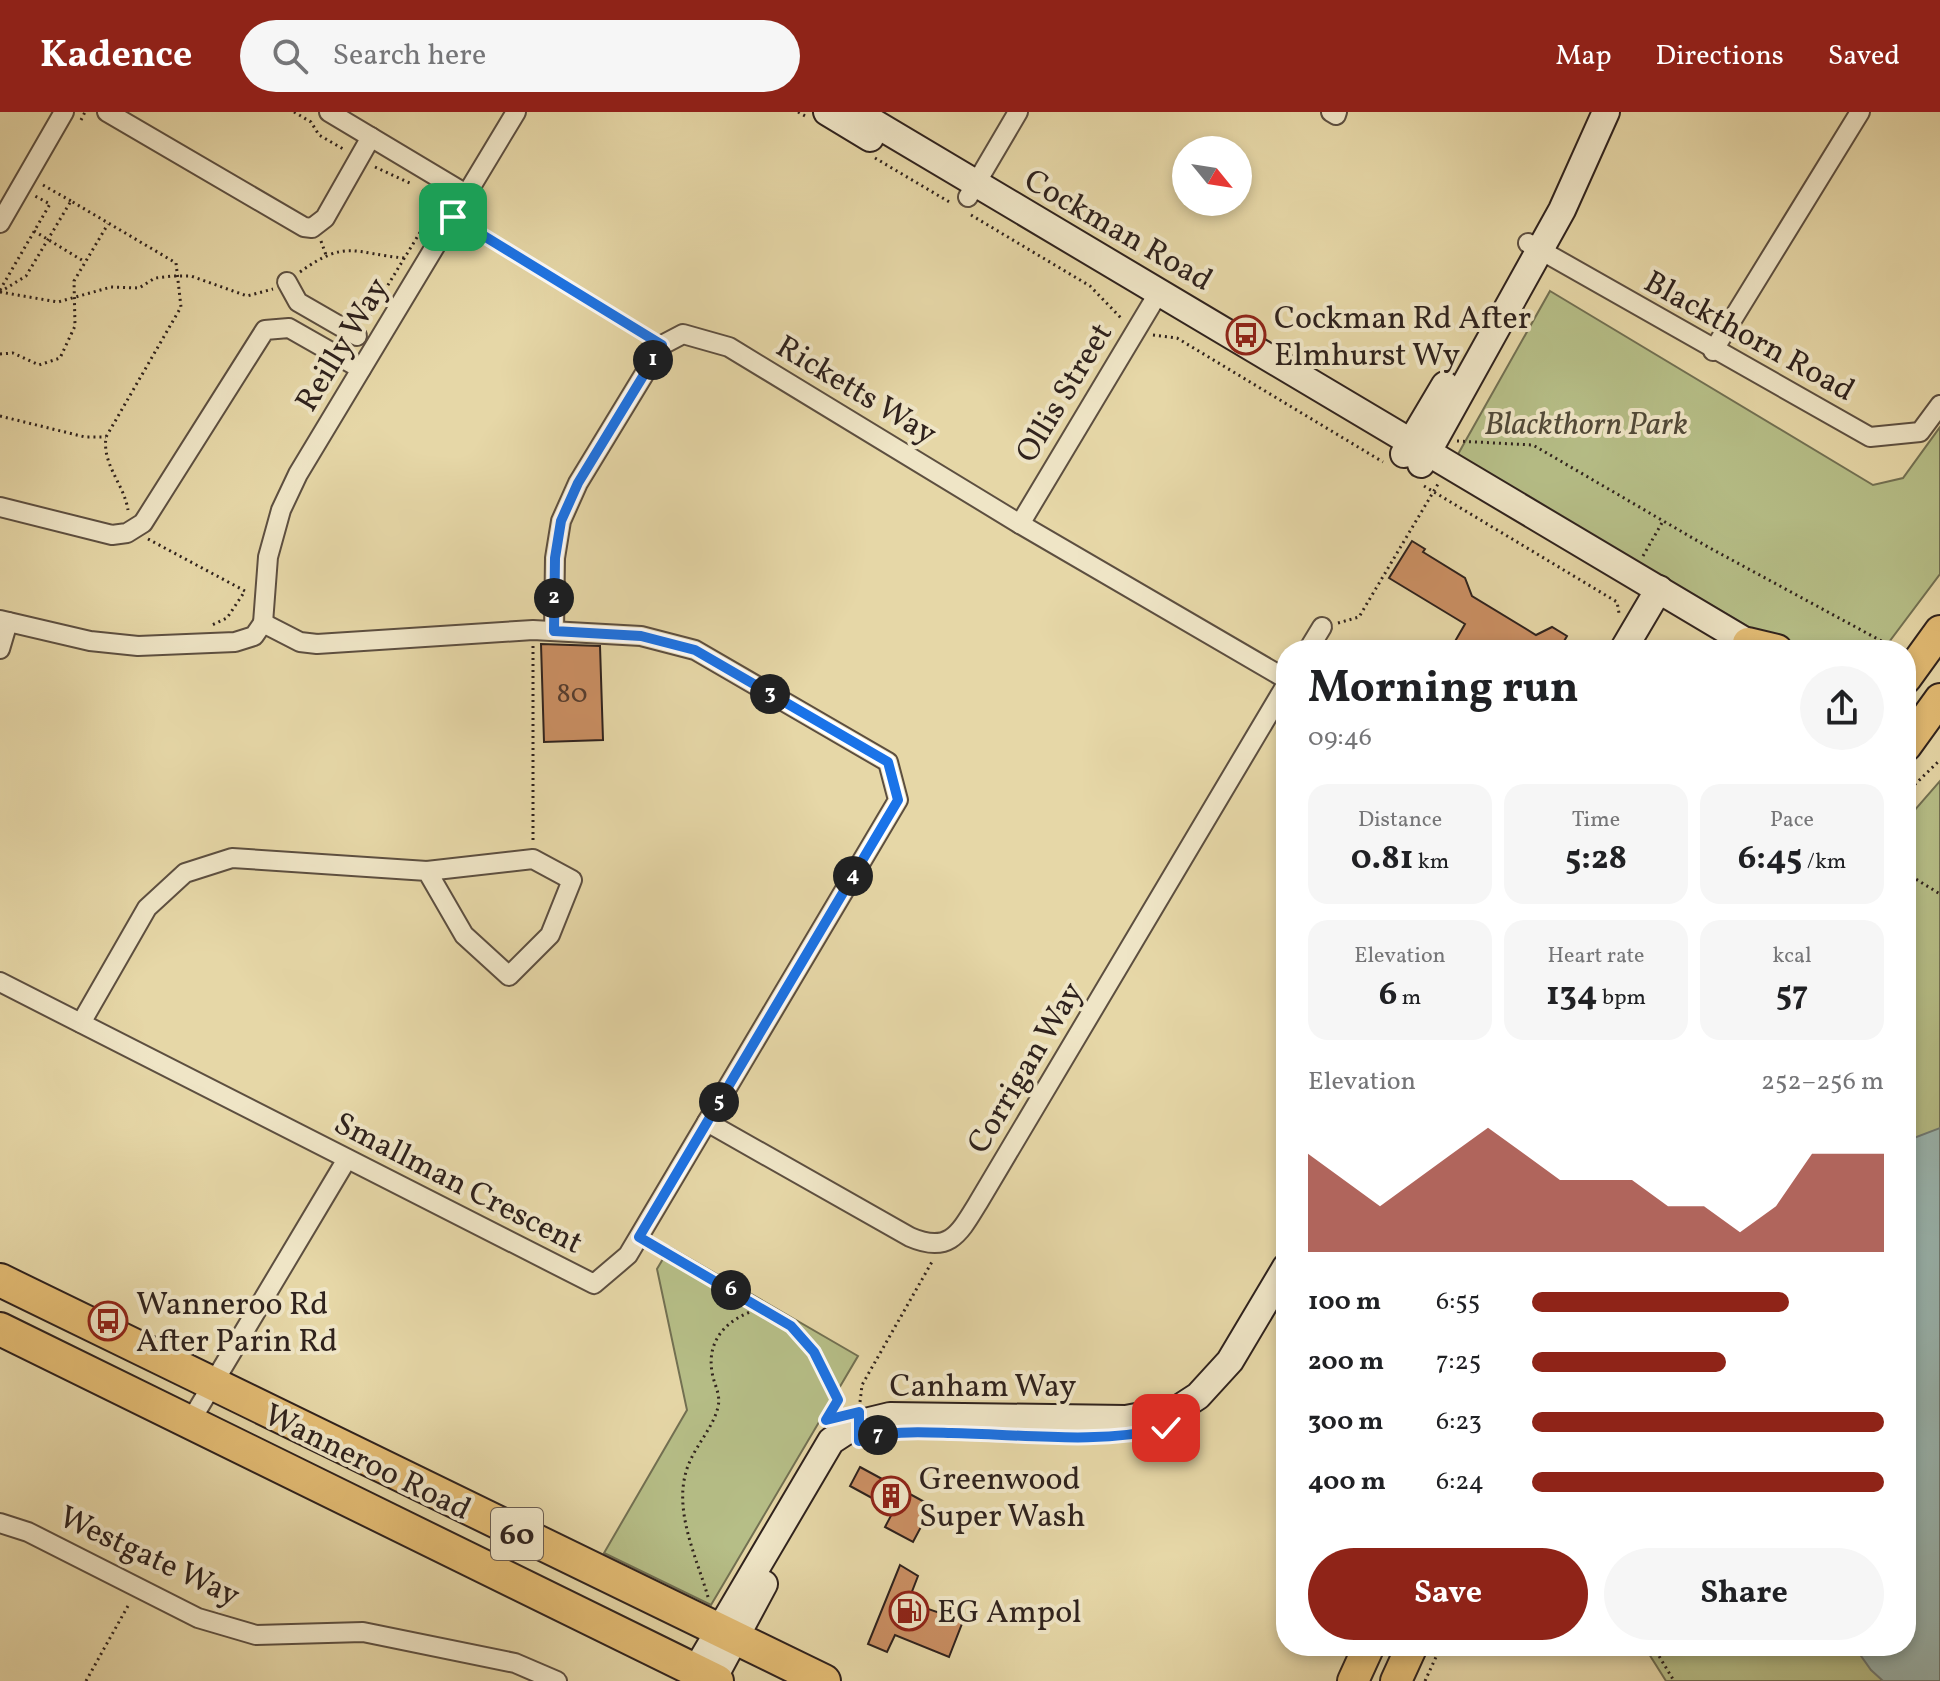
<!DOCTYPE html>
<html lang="en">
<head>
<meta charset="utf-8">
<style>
  body { margin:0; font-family:Vollkorn,serif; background:#f6f6f6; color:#202124; height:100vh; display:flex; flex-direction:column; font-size:30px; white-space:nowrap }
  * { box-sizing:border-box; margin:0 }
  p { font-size:26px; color:#757577 }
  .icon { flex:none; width:44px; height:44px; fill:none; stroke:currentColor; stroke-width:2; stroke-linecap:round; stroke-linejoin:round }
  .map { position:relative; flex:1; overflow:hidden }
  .details { position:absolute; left:1276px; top:528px; width:640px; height:1016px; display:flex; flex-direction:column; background:#fff; border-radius:32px; box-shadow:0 4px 12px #0003 }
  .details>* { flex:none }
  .needle { width:52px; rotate:120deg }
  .tools { position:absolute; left:1172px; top:24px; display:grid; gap:16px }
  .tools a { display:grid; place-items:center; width:80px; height:80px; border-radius:50%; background:#fff; box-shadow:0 4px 12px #0003; font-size:40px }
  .pin { position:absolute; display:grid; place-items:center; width:68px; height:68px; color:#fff; margin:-34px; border-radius:16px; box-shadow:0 4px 12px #0006 }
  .km { position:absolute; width:40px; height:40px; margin:-20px; border-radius:50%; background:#222; color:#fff; font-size:22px; line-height:40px; text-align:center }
  .round { display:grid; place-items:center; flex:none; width:84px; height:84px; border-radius:42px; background:#f6f6f6 }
  .head { display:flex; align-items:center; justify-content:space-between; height:136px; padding:0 32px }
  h1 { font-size:44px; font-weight:700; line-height:60px }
  .stats { display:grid; grid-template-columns:repeat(3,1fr); gap:12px; height:136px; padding:8px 32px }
  .stats div { display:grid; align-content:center; border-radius:20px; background:#f6f6f6; text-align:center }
  .stats b { font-size:34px; font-weight:700 }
  .stats small { font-size:22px; font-weight:400 }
  .stats p { font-size:22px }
  .chart { height:224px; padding:16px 32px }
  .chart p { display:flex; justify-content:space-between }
  .chart svg { width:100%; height:144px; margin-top:8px; fill:#8f2418; opacity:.7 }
  .action { display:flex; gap:16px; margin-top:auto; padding:16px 32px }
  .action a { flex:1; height:92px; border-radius:48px; background:#8f2418; color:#fff; font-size:32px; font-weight:700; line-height:92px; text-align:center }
  .action a+a { background:#f6f6f6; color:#202124 }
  ul { padding:0 32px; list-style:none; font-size:26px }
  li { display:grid; grid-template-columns:128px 96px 1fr; align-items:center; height:60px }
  li i { height:20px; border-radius:10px; background:#8f2418 }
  header { display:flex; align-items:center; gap:48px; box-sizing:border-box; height:112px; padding:0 40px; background:#8f2418; color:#fff }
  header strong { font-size:38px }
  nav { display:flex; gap:44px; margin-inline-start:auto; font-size:28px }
  .search { width:560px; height:72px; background:#f6f6f6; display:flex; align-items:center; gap:20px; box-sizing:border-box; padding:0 28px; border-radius:44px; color:#757577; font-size:30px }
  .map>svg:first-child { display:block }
  .green { fill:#b6be87; stroke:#727052; stroke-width:2 }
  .water { fill:#9ab7b2; stroke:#6f7b76; stroke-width:2 }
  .building { fill:#ca8f63; stroke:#2f221d; stroke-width:2 }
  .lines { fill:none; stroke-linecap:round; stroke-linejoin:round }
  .minor-casing { stroke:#5d4f40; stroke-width:22 }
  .secondary-casing { stroke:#2f221d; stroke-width:30 }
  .primary-casing { stroke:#2f221d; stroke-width:34 }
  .trunk-casing { stroke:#2f221d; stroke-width:36 }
  .path { stroke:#2f221d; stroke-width:3; stroke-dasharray:2 4; stroke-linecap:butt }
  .minor { stroke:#efe5c6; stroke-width:18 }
  .secondary { stroke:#efe5c6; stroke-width:26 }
  .primary { stroke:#e3bc74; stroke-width:30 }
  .trunk { stroke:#e3bc74; stroke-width:32 }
  .route-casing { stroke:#fff; stroke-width:16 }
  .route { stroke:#1a73e8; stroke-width:10 }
  .labels { text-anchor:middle; stroke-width:8; stroke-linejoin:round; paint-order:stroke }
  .number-label { font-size:28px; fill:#563d2e }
  .shield { fill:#efe5c6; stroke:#695c50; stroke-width:2 }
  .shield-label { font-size:30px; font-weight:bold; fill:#2f221d }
  .street-label { font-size:32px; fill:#2f221d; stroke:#efe5c6 }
  .poi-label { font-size:32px; fill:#2f221d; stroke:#efe5c6; text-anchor:start }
  .park-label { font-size:32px; font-style:italic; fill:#514938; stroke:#efe5c6 }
</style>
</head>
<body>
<header>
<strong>Kadence</strong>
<div class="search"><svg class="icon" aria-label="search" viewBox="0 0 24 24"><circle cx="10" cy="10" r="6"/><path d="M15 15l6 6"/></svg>Search here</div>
<nav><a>Map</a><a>Directions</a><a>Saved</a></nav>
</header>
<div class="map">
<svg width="1940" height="1569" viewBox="0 0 1940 1569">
  <rect width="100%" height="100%" fill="#e6d7a7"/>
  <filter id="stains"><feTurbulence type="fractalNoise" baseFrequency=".0025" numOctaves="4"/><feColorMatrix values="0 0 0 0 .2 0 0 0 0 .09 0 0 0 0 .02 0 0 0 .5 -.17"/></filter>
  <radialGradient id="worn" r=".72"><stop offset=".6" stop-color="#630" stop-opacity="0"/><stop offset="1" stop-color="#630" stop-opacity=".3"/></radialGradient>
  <g class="green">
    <polygon points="1550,179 1873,373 1903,366 1940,315 1940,462 1883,538 1788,538 1457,344"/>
    <polygon points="1940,669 1940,1569 1666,1569 1644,1534 1906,1534 1906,708"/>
    <polygon points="670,1135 858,1244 711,1493 604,1441 687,1298 657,1157"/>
  </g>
  <polygon class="water" points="1940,1016 1940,1569 1883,1569 1871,1558 1854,1534 1906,1534 1906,1029"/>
  <g class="building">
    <polygon points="1412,429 1425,437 1423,440 1465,466 1472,484 1536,523 1552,515 1567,524 1559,538 1450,538 1465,512 1389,466"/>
    <polygon points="541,532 600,534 603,628 544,630"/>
    <polygon points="860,1355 932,1394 913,1430 885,1415 894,1398 850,1374"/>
    <polygon points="900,1453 918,1464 908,1490 963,1509 949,1545 895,1523 887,1540 868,1532"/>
  </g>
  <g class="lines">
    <g class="minor-casing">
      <g id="minor">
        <polyline points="107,0 304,115 312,116 325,106 371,25"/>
        <polyline points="329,0 466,82"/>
        <polyline points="1331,0 1336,3 1337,0"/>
        <polyline points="968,85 1018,0"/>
        <polyline points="0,111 64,0"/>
        <polyline points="1528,131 1870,325 1920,320 1940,293"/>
        <polyline points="287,170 298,190 357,224"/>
        <polyline points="1713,239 1860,0"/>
        <polyline points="0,395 112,423 127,421 143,411 265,218 289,216 361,257"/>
        <polyline points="1020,412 1159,180"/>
        <polyline points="0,508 90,529 138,534 235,530 254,524 263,511 300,530 317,532 533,518 641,524 695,538 888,650 898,688 628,1143 594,1172 0,870"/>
        <polyline points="263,511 268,445 281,398 298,362 516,0"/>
        <polyline points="554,519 555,446 561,409 578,371 662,233 683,222 729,235 1020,412 1286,567"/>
        <polyline points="0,537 8,510"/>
        <polyline points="1308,538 1322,515"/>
        <polyline points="81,911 147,796 185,761 232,746 427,759 533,747 572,768 550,823 509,864 464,823 427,759"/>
        <path d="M707,1010L910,1125C949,1142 959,1122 978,1091L1286,573"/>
        <polyline points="190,1310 347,1047"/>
        <polyline points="0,1411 28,1420 198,1506 256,1523 363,1520 515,1551 557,1569"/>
      </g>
    </g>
    <g class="secondary-casing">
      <g id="secondary">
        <polyline points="827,0 870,26"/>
        <polyline points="856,0 1760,538"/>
        <polyline points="1404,342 1445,273"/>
        <polyline points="1421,352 1562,98 1606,0"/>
        <polyline points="1623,538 1659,477"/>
        <polyline points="696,1558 831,1329 857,1312 890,1304 1126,1307 1178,1297 1198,1284 1230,1249 1286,1155"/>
        <polyline points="713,1567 764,1472"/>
      </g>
    </g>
    <g class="primary-casing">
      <g id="primary">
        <polyline points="1748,531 1777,538"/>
        <polyline points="1906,566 1940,519"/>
        <polyline points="1906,634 1940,587"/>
        <polyline points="1353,1569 1369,1534"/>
        <polyline points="1396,1569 1412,1534"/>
      </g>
    </g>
    <g class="trunk-casing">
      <g id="trunk">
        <polyline points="0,1168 824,1569"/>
        <polyline points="0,1217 717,1569"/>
      </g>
    </g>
    <g class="path">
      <polyline points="294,0 311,10 319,23 345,38"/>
      <polyline points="798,0 807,5"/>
      <polyline points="81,8 85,0"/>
      <polyline points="875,46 951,91"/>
      <polyline points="375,55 412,72"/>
      <polyline points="43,73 71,89"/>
      <polyline points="422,78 431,84 436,95"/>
      <polyline points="971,103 1090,174 1122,207"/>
      <polyline points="466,113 648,224"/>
      <polyline points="34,119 85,150"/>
      <polyline points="321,129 326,143"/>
      <path d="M300,160C347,126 354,142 405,146"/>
      <polyline points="0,178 50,92 35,84"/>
      <path d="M0,180L26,164L71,89L176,151L181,195L106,325C102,353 124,372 128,398"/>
      <polyline points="0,180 58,190 111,175 139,176 155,166 173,164 191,164 247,184 273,177"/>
      <polyline points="366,209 441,86"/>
      <polyline points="1153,223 1177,226 1383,350"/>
      <polyline points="0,242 13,241 39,253 60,246 75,214 74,169 108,112"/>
      <polyline points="321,289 335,260"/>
      <polyline points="0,304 85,325 106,325"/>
      <polyline points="1457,329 1533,333 1708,435 1898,538"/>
      <polyline points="1424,374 1617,490 1619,501"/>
      <polyline points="148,427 245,479 227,506 212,513"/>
      <polyline points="1643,444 1663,409"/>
      <polyline points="1338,511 1359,505 1438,372"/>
      <polyline points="533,534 533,731"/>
      <polyline points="1906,681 1940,648"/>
      <polyline points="1906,761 1940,782"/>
      <polyline points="652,1133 760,1195"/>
      <polyline points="860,1290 862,1273 933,1148"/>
      <path d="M708,1485C696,1443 670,1393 690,1349C698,1331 713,1315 718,1295C721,1282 714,1273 712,1260C706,1224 732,1204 762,1196C804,1222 816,1245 838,1288L828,1305"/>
      <polyline points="1653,1534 1674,1569"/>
      <polyline points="86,1569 129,1492"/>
      <polyline points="1425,1569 1441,1534"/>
    </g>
    <use href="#minor" class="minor"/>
    <use href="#secondary" class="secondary"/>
    <use href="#primary" class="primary"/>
    <use href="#trunk" class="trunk"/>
  </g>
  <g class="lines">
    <g class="route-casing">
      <path id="route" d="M453,105L662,233L578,371L561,409L555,446L554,519L641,524L695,538L888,650L898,688L639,1125L791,1214L814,1240L838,1288L826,1308L859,1300V1329C889,1318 919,1320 951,1321C1021,1322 1098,1333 1166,1316"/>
    </g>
    <use href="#route" class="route"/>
  </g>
  <defs>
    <g id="bus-ring" transform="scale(2)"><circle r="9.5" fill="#efe5c6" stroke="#8f2418" stroke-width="1.5"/><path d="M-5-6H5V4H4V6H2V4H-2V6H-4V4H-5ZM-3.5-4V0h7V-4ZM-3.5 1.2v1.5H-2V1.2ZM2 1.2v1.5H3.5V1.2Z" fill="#8f2418"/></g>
    <g id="building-ring" transform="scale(2)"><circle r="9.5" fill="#efe5c6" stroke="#8f2418" stroke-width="1.5"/><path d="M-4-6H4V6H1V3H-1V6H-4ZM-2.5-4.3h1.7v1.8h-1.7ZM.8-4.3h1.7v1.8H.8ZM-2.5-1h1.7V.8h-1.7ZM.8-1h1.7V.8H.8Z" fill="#8f2418"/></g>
    <g id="fuel-ring" transform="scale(2)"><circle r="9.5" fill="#efe5c6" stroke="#8f2418" stroke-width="1.5"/><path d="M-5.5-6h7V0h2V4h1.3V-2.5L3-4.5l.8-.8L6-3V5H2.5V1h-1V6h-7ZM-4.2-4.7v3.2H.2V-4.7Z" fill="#8f2418"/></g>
  </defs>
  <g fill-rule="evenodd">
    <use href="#bus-ring" x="1246" y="223"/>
    <use href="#bus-ring" x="108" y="1209"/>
    <use href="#building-ring" x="891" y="1384"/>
    <use href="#fuel-ring" x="909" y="1499"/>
  </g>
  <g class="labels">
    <g class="number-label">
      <text x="572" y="590">80</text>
    </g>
    <rect class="shield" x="491" y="1396" width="52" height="52" rx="6"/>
    <g class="shield-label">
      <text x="517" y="1432">60</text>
    </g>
    <g class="street-label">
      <text transform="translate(1119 117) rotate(30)" y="11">Cockman Road</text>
      <text transform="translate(1750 223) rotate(29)" y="11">Blackthorn Road</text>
      <text transform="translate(341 232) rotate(-59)" y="11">Reilly Way</text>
      <text transform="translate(857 277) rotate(31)" y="11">Ricketts Way</text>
      <text transform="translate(1063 280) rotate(-59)" y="11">Ollis Street</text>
      <text transform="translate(1024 955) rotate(-59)" y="11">Corrigan Way</text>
      <text transform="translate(459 1070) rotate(27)" y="11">Smallman Crescent</text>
      <text x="983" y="1284">Canham Way</text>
      <text transform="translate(368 1349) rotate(26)" y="11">Wanneroo Road</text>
      <text transform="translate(150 1443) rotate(25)" y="11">Westgate Way</text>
    </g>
    <g class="poi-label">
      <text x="1274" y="216">Cockman Rd After<tspan x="1274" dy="37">Elmhurst Wy</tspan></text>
      <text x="136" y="1202">Wanneroo Rd<tspan x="136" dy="37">After Parin Rd</tspan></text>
      <text x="919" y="1377">Greenwood<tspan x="919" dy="37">Super Wash</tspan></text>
      <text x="937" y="1510">EG Ampol</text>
    </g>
    <g class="park-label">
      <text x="1586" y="322">Blackthorn Park</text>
    </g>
  </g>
  <rect width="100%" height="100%" filter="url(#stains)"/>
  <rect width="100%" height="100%" fill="url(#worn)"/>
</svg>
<div class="tools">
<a><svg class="needle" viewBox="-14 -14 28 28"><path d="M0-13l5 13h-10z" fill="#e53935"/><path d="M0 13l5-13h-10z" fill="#757577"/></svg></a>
</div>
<div class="pin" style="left:453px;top:105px;background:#1e9e55"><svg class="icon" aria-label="arrive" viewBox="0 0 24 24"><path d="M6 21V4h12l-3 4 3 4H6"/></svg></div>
<div class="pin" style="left:1166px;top:1316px;background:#d93025"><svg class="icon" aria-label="check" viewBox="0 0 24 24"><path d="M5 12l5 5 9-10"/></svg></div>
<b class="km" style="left:653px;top:248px">1</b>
<b class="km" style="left:554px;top:486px">2</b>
<b class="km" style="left:770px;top:582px">3</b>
<b class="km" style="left:853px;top:764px">4</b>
<b class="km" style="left:719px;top:990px">5</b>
<b class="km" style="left:731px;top:1178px">6</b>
<b class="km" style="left:878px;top:1323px">7</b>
<section class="details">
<div class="head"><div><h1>Morning run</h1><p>09:46</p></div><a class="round"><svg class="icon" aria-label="share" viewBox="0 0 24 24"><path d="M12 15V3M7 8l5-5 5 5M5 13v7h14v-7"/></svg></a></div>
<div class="stats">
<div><p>Distance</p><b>0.81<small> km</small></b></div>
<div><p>Time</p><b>5:28</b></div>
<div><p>Pace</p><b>6:45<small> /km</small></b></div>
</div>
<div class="stats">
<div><p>Elevation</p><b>6<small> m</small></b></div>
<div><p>Heart rate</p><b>134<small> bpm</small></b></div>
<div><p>kcal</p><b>57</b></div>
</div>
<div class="chart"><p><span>Elevation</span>252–256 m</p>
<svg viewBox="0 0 160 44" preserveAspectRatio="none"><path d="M0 44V14L10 22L20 30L30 22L40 14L50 6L60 14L70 22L80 22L90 22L100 30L110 30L120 38L130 30L140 14L150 14L160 14V44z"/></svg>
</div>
<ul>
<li><b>100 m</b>6:55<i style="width:73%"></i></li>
<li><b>200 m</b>7:25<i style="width:55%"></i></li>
<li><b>300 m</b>6:23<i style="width:100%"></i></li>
<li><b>400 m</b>6:24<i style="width:100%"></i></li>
</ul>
<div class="action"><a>Save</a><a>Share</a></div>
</section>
</div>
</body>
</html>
